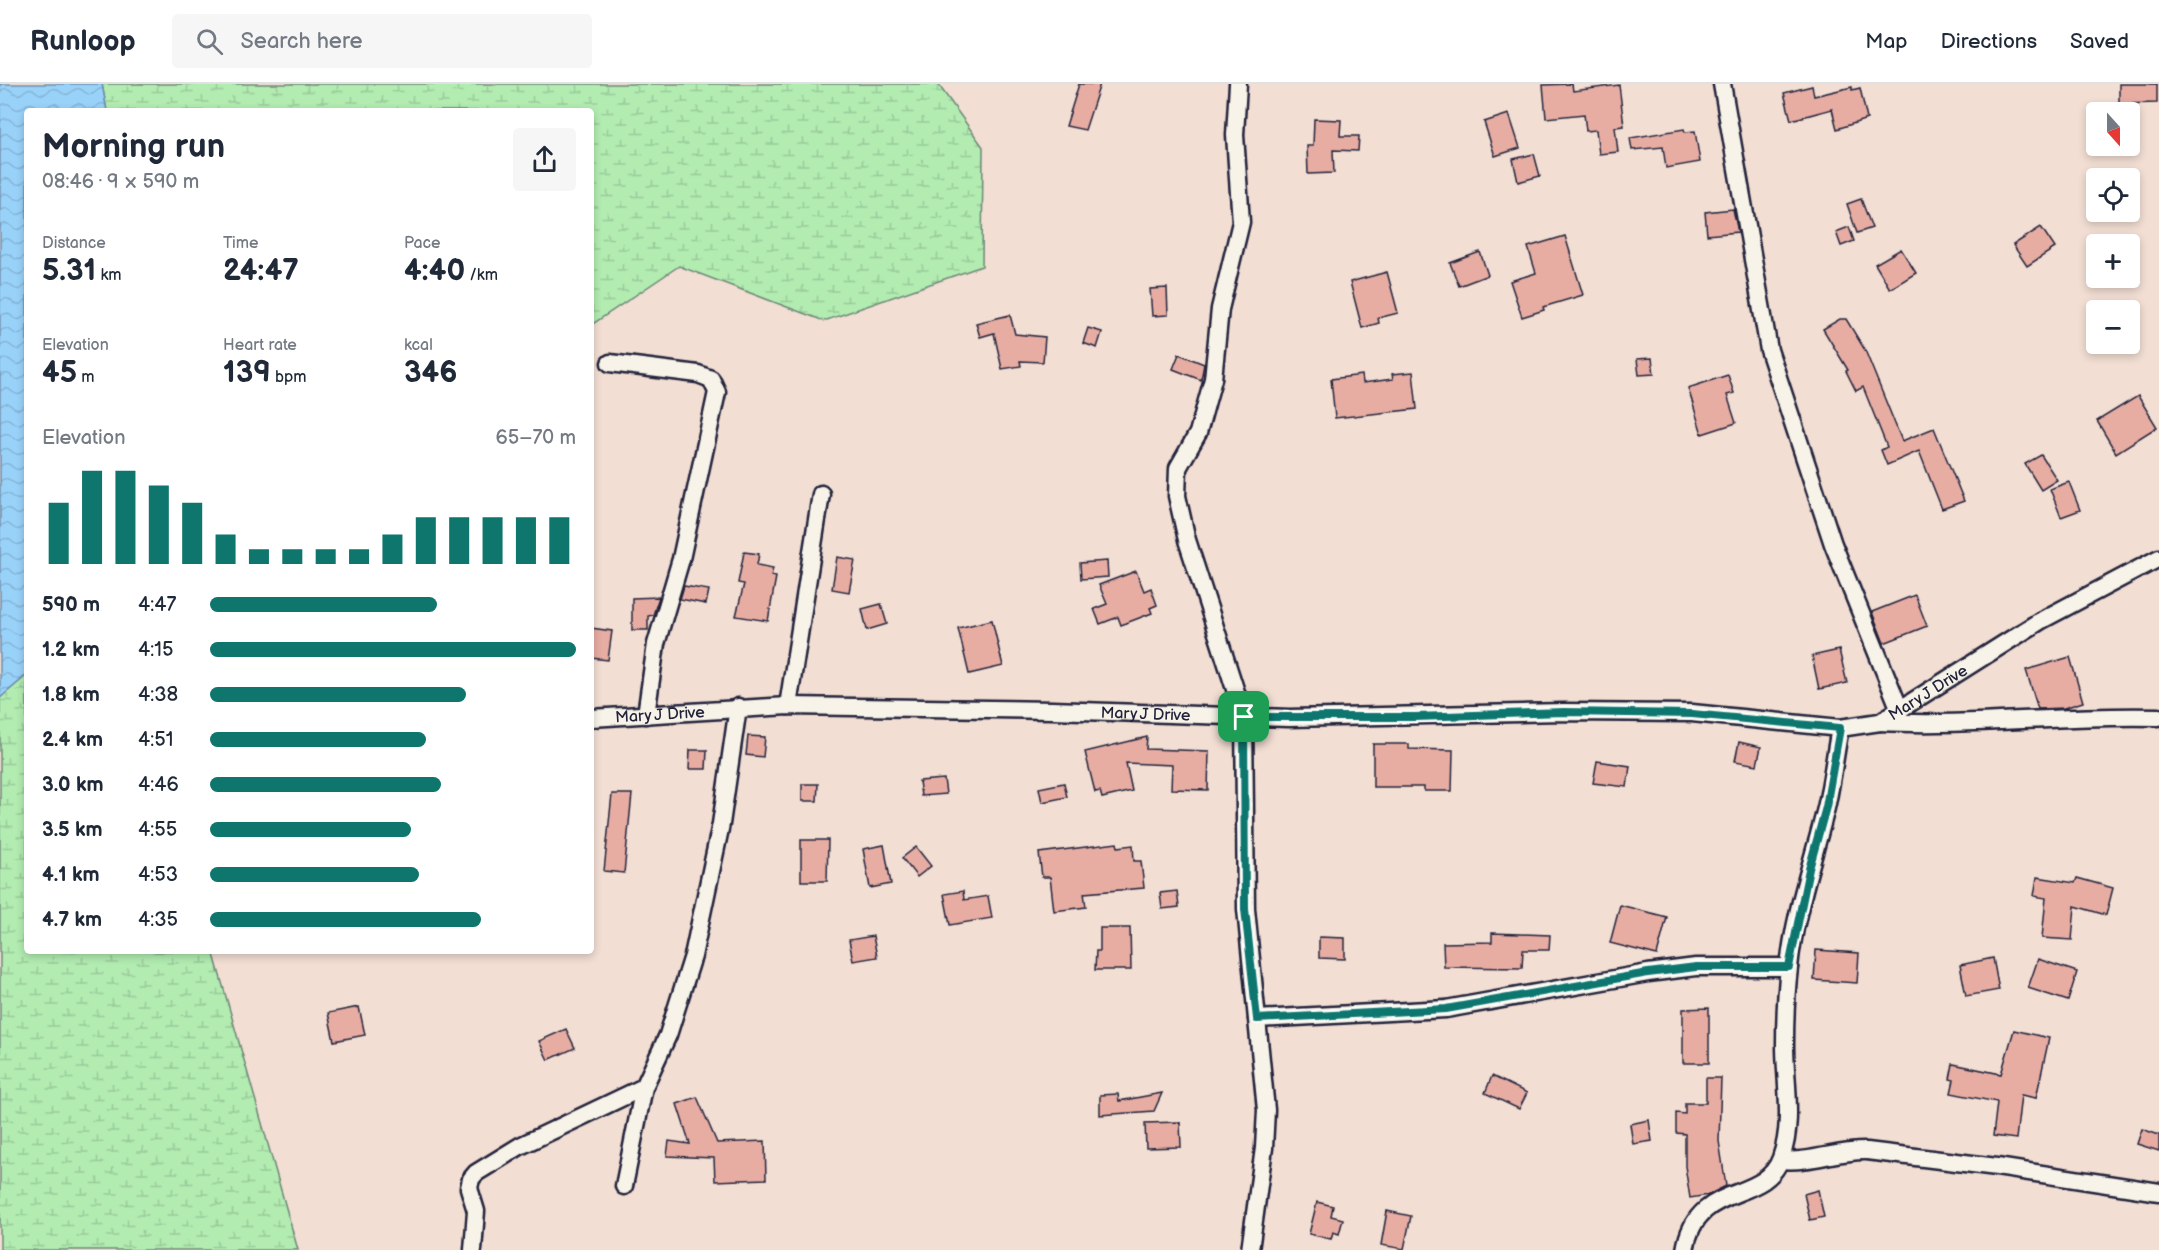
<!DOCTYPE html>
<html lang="en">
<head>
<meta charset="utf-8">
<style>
  body { margin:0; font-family:"Balsamiq Sans",sans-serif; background:#f6f6f7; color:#1f2937; height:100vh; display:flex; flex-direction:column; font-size:22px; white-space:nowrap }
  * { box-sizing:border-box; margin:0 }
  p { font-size:20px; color:#747a83 }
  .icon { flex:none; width:33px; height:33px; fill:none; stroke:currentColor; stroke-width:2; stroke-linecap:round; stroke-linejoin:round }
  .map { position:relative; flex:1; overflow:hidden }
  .side { position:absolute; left:24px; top:24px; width:570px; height:846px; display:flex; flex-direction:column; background:#fff; border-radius:6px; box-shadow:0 3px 9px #0003 }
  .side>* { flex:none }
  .needle { width:39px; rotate:159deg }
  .fabs { position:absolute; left:2086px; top:18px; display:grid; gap:12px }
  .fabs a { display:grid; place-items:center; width:54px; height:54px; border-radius:6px; background:#fff; box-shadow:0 3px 9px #0003; font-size:30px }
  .pin { position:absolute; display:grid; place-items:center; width:51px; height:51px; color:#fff; margin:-26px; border-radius:12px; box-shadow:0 3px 9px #0006 }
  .round { display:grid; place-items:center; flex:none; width:63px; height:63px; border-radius:6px; background:#f6f6f7 }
  .overview { display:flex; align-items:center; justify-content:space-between; height:102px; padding:0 18px }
  h1 { font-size:33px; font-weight:600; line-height:45px }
  .figures { display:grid; grid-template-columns:repeat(3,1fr); gap:9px; height:102px; padding:6px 18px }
  .figures div { display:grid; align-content:center }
  .figures b { font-size:30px; font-weight:600 }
  .figures small { font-size:16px; font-weight:400 }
  .figures p { font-size:16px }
  .chart { height:168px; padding:12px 18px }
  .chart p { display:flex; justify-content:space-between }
  .chart svg { width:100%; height:108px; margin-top:6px; stroke:#0f766e; stroke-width:6 }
  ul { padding:0 18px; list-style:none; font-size:20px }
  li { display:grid; grid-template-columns:96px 72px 1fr; align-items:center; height:45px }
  li i { height:15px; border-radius:8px; background:#0f766e }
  header { display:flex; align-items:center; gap:36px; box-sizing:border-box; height:84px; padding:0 30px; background:#fff; border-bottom:2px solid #e0e1e3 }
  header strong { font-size:28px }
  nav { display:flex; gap:33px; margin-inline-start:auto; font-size:21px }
  .search { width:420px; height:54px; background:#f6f6f7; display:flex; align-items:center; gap:15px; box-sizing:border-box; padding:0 21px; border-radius:6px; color:#747a83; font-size:22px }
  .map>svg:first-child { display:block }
  .wetland { fill:url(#wetland-marsh); stroke:#6a8776; stroke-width:1.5 }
  .water { fill:url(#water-waves); stroke:#698cad; stroke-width:1.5 }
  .building { fill:#e7ada3; stroke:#22223b; stroke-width:1.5 }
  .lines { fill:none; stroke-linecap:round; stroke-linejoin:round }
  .street-casing { stroke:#22223b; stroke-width:21 }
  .street { stroke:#f7f3e8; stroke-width:16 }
  .route-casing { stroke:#fff; stroke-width:12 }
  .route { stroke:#0f766e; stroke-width:8 }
  .labels { text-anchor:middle; stroke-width:6; stroke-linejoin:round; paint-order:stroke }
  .street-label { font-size:16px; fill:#22223b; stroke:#f7f3e8 }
</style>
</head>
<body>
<header>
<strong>Runloop</strong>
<div class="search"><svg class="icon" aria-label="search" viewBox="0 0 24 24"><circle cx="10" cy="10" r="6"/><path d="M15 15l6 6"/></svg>Search here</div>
<nav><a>Map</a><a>Directions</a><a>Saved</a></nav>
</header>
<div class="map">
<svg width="2159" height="1166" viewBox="0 0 2159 1166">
  <defs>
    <pattern id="wetland-marsh" width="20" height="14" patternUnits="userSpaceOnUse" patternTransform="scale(1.5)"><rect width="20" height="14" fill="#b2ecb1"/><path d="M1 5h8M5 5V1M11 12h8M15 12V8" fill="none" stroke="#99ca99"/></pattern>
    <pattern id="water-waves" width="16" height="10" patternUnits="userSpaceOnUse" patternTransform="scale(1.5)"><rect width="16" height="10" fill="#99d2f9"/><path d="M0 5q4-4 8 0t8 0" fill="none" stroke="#84b4d6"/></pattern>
  </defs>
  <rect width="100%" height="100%" fill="#f2ded3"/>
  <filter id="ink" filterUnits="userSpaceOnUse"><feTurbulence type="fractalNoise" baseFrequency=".0167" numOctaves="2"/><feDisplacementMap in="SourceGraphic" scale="12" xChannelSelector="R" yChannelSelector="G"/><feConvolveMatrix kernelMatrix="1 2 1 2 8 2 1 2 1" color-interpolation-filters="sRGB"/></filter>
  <g filter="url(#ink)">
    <g class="wetland">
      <polygon points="102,0 938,0 983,63 982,182 824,237 679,182 591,241 591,27 107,27"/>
      <polygon points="27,591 27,867 213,867 298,1166 0,1166 0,614"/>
    </g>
    <polygon class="water" points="0,0 102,0 107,27 27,27 27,591 0,614"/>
    <g class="building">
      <polygon points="1079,0 1100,0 1085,46 1066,42"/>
      <polygon points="1572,0 1573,7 1619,1 1624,42 1615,43 1618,68 1599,70 1596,46 1586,47 1584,30 1546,34 1543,1"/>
      <polygon points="2119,0 2157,0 2157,19 2119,20"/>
      <polygon points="1812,2 1814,12 1852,3 1852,6 1860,4 1867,35 1837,45 1832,25 1791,36 1784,9"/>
      <polygon points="1509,30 1520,64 1495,72 1484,38"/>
      <polygon points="1314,35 1341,36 1340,52 1359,52 1358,67 1333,66 1334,89 1308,90 1307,62 1313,62"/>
      <polygon points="1684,45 1685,48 1695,47 1700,78 1666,84 1663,63 1632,66 1630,54"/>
      <polygon points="1534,70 1540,92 1518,98 1513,75"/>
      <polygon points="1861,115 1872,144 1857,149 1847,120"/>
      <polygon points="1733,125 1738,148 1707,151 1705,128"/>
      <polygon points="1849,143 1854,157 1841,162 1836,148"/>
      <polygon points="2041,143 2055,164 2027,182 2013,161"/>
      <polygon points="1565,152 1583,211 1543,223 1544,226 1522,233 1510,197 1536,189 1528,163"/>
      <polygon points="1901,165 1916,189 1890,205 1875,180"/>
      <polygon points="1480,168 1488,191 1459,202 1450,179"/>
      <polygon points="1387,188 1398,229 1378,234 1379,239 1362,244 1350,198"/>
      <polygon points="1167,204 1168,231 1152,232 1150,205"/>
      <polygon points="1010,231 1015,250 1045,253 1043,278 1020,277 1021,282 1002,285 994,249 980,253 976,239"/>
      <polygon points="1840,235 1846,235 1865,266 1902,357 1934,344 1964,417 1942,425 1919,367 1887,381 1881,366 1887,363 1863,303 1856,307 1846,287 1848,286 1823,245"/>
      <polygon points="1088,244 1102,248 1097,264 1083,259"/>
      <polygon points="1179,270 1204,280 1201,296 1173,285"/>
      <polygon points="1652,274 1654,290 1639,291 1637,275"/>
      <polygon points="1413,288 1417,325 1335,334 1331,295 1362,291 1363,299 1393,295 1392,290"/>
      <polygon points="1728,291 1734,309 1727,311 1736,339 1702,350 1688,304"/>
      <polygon points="2138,312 2157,343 2116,369 2097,337"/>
      <polygon points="2041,371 2057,396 2041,406 2025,380"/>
      <polygon points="2069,398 2080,426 2061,433 2050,405"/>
      <polygon points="744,468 759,470 757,481 773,484 771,492 776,493 768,537 736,532 744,500 738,499"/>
      <polygon points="837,473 855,476 849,508 832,505"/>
      <polygon points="1107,477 1108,493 1081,495 1080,479"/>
      <polygon points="1136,487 1144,507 1151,504 1157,521 1150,524 1152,529 1121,541 1118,533 1100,540 1094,525 1107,520 1099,501"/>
      <polygon points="684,502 709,506 706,520 680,515"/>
      <polygon points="1915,511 1927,542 1884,559 1872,528"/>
      <polygon points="659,513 653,531 648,532 648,546 632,546 632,514"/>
      <polygon points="881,520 887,540 867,546 862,525"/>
      <polygon points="992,536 1003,582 969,590 958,544"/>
      <polygon points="591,544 612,547 608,576 591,574"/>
      <polygon points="1839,566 1847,599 1819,605 1812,572"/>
      <polygon points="2070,573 2083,618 2064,624 2038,625 2026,586"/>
      <polygon points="748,652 765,653 763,673 746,671"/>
      <polygon points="1147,653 1146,665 1209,667 1208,706 1171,705 1172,681 1126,679 1132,707 1102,714 1100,707 1095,708 1085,668"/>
      <polygon points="1739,658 1761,663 1757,681 1735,677"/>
      <polygon points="1373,660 1409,660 1409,665 1453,666 1452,707 1424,707 1424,703 1373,703"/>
      <polygon points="690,666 707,666 706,685 689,685"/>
      <polygon points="1597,677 1630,682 1627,703 1593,699"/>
      <polygon points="944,695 946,710 921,712 919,697"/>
      <polygon points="1064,699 1067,713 1042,718 1039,704"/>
      <polygon points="802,700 818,700 817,717 802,717"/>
      <polygon points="612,710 632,710 624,789 604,787"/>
      <polygon points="801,756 828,756 827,797 801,797"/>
      <polygon points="1117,759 1118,763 1133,761 1134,777 1141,777 1144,804 1084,809 1086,823 1054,827 1050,793 1042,793 1039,769"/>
      <polygon points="884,761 891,800 870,804 863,765"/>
      <polygon points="916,763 931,782 917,793 902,774"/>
      <polygon points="2037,793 2075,799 2077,794 2113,804 2106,831 2075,822 2072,856 2042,854 2046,814 2034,812"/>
      <polygon points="963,807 964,816 988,812 992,834 950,841 944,810"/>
      <polygon points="1177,807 1179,823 1162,825 1160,809"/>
      <polygon points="1620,821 1667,833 1657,871 1610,859"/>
      <polygon points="1100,844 1130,844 1131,886 1095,886 1096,867 1100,867"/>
      <polygon points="1492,849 1550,851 1549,866 1523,866 1522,884 1444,883 1443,859 1492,858"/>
      <polygon points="873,852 877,873 853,877 849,856"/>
      <polygon points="1319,853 1345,854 1345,875 1319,874"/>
      <polygon points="1816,866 1859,869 1857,899 1814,896"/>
      <polygon points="1993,874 1999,906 1966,912 1960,881"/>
      <polygon points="2038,875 2077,888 2068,917 2028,904"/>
      <polygon points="359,923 365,951 334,957 328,929"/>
      <polygon points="1709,924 1709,979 1683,979 1683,925"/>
      <polygon points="566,945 575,964 548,976 539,957"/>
      <polygon points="2014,946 2049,954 2036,1014 2021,1011 2016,1055 1993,1052 1997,1018 1951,1009 1954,996 1950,995 1953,980 2001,990"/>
      <polygon points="1492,992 1527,1009 1519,1025 1485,1009"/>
      <polygon points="1706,994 1721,994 1719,1057 1726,1102 1708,1111 1690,1114 1685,1082 1685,1050 1676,1049 1676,1029 1685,1030 1685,1019 1706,1019"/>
      <polygon points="1162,1009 1154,1027 1100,1031 1100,1011 1118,1010 1119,1017"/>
      <polygon points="697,1013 717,1059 765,1057 766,1095 715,1097 714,1074 667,1072 669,1057 690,1060 677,1020"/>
      <polygon points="1649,1036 1652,1057 1633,1060 1630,1040"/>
      <polygon points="1180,1038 1181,1063 1146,1064 1145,1039"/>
      <polygon points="2142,1045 2159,1051 2159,1067 2137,1060"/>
      <polygon points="1818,1106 1824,1133 1810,1136 1804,1110"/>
      <polygon points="1317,1118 1333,1122 1331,1132 1343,1135 1339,1150 1333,1148 1331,1155 1309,1150"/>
      <polygon points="1387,1127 1411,1132 1404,1165 1381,1161"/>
    </g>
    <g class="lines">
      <g class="street-casing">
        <g id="street">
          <polyline points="1238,0 1235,51 1241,138 1220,225 1213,295 1198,349 1178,384 1177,412 1187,456 1244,633 1246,825 1266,1026 1264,1064 1250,1166"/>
          <polyline points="1722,0 1769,266 1833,460 1900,626"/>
          <polyline points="610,279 698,290 711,295 717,308 681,475 656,560 646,631"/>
          <polyline points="788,622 821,410"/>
          <path id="s1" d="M591,634L788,622L1052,626L1289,634L1564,628L1692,629L1840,644L1880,638L2040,537L2159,474"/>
          <path d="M1880,638C1973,643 2066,630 2159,633"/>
          <polyline points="1257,935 1446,925 1648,889 1696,883 1789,883"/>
          <path d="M1781,1076C1812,1079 1837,1066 1867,1067L1997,1083L2159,1108"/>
          <polyline points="624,1102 644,1003 668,951 693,872 721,740 738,623"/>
          <polyline points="473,1166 476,1127 469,1104 471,1095 476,1089 520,1062 644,1003"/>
          <path d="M1685,1166C1696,1096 1764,1121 1781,1074C1794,1038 1785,999 1785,961C1785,936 1786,909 1789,884C1794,830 1813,777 1826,724C1832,698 1835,670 1840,644"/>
        </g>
      </g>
      <use href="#street" class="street"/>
    </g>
  </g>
  <g class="lines" filter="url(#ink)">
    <g class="route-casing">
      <polygon id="route" points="1564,628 1692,630 1840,644 1826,723 1809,785 1789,883 1696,883 1648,889 1446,925 1257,935 1245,825 1244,633 1415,633"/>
    </g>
    <use href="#route" class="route"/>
  </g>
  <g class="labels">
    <g class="street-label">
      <text dy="6" stroke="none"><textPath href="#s1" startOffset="1347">Mary J Drive</textPath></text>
      <text dy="6" stroke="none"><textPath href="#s1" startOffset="69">Mary J Drive</textPath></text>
      <text dy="6" stroke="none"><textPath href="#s1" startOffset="555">Mary J Drive</textPath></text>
    </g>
  </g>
</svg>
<div class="fabs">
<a><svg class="needle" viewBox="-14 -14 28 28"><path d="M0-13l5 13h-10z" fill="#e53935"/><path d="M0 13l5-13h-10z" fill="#747a83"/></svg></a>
<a><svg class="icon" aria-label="locate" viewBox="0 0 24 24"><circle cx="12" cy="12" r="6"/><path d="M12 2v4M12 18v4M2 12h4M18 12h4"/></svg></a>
<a>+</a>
<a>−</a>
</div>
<div class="pin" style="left:1244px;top:633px;background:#1e9e55"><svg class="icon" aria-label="arrive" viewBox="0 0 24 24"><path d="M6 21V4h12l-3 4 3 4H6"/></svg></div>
<section class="side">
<div class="overview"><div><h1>Morning run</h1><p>08:46 · 9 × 590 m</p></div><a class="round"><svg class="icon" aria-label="share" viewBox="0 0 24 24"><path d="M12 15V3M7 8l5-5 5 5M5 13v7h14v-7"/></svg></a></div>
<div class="figures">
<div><p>Distance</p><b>5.31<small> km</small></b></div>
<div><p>Time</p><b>24:47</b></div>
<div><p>Pace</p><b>4:40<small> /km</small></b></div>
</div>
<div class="figures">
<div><p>Elevation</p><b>45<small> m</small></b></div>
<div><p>Heart rate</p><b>139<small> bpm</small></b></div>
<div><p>kcal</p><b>346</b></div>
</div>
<div class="chart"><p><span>Elevation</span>65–70 m</p>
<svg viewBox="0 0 160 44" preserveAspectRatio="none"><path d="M5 44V19M15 44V6M25 44V6M35 44V12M45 44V19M55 44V32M65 44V38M75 44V38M85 44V38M95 44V38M105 44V32M115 44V25M125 44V25M135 44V25M145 44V25M155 44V25"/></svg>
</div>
<ul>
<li><b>590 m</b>4:47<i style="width:62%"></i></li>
<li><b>1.2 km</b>4:15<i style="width:100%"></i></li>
<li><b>1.8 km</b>4:38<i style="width:70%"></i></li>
<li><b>2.4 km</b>4:51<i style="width:59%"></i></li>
<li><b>3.0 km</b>4:46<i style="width:63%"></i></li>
<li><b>3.5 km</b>4:55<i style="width:55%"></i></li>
<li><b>4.1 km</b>4:53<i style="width:57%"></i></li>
<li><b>4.7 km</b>4:35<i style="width:74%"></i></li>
</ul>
</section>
</div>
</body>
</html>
